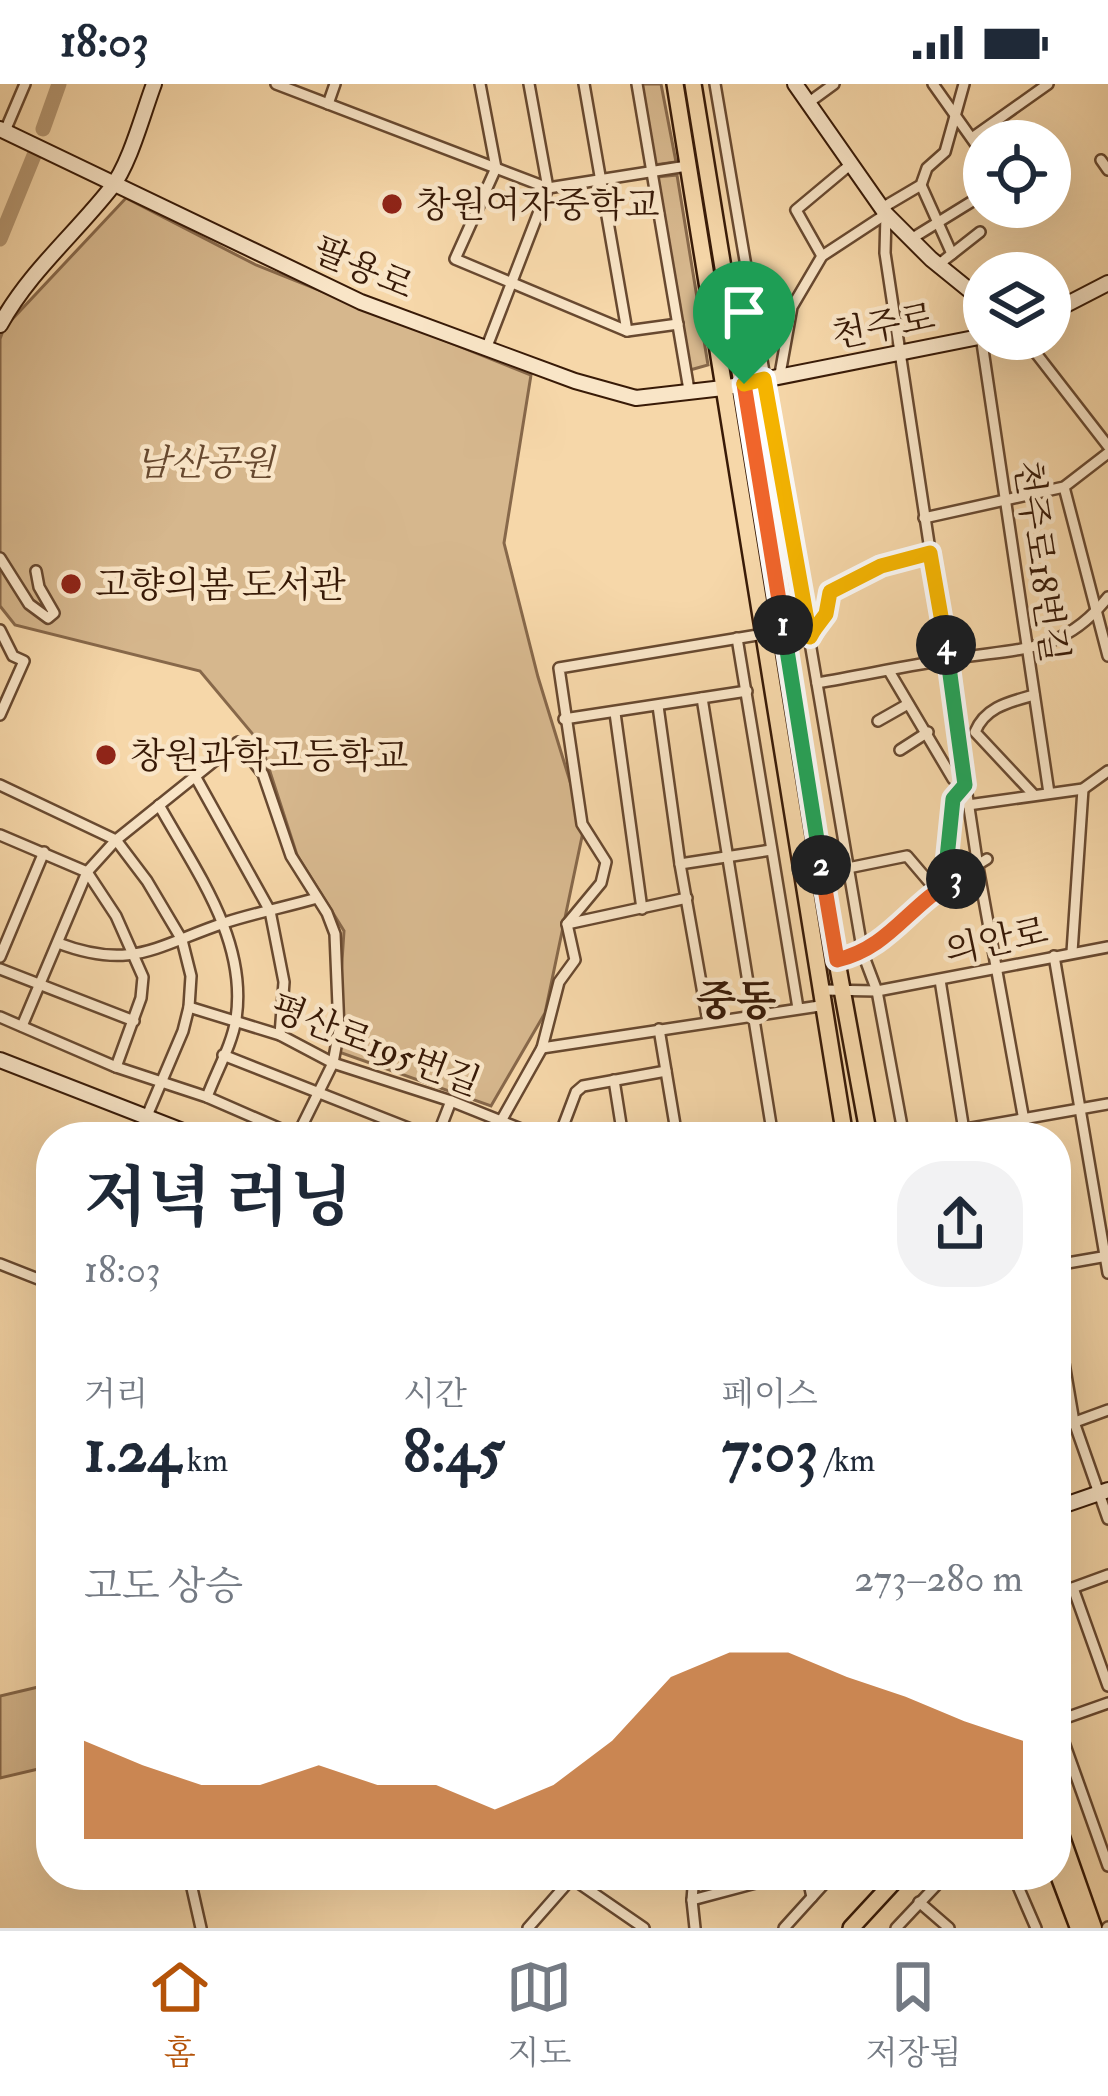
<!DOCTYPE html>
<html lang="ko">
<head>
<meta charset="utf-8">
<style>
  body { margin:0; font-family:"IM FELL Double Pica","Noto Serif KR",serif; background:#f2f2f3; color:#1f2937; height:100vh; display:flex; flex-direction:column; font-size:45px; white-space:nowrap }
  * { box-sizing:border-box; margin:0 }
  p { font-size:39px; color:#747a83 }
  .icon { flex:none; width:66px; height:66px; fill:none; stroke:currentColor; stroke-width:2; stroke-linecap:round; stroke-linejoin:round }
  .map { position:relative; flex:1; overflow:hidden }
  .panel { position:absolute; left:36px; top:1038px; width:1035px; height:768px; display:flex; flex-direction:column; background:#fff; border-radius:48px; box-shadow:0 12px 48px #0002 }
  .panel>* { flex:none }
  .fabs { position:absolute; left:963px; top:36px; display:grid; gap:24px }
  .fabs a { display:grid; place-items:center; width:108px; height:108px; border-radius:50%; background:#fff; box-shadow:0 12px 48px #0002; font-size:60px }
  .pin { position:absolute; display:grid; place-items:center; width:102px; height:102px; color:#fff; margin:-123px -51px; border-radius:50% 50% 50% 0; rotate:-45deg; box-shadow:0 0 12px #0007 }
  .pin .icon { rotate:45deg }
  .km { position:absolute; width:60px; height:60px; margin:-30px; border-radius:50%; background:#222; color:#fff; font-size:33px; line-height:60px; text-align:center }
  .round { display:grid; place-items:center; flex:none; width:126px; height:126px; border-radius:48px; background:#f2f2f3 }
  .headline { display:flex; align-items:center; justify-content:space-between; height:204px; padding:0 48px }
  h1 { font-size:66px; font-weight:700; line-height:90px }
  .stats { display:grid; grid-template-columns:repeat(3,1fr); gap:18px; height:204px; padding:12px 48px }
  .stats div { display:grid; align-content:center }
  .stats b { font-size:60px; font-weight:700 }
  .stats small { font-size:33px; font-weight:400 }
  .stats p { font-size:33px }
  .chart { height:336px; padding:24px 48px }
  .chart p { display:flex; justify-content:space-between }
  .chart svg { width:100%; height:216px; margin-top:12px; fill:#b45309; opacity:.7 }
  .status { display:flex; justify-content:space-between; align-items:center; height:84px; padding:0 60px; background:#fff; direction:ltr }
  .status svg { height:33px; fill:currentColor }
  .dock { display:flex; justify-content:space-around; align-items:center; height:168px; border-top:3px solid #e0e1e3; background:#fff; font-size:33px; color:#747a83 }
  .dock a { display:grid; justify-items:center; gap:6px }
  .dock .on { color:#b45309 }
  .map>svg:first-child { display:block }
  .park { fill:#d6b78d; stroke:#87684a; stroke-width:3 }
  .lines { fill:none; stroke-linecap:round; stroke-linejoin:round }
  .river { stroke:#b59772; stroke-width:15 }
  .street-casing { stroke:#684930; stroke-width:14 }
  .secondary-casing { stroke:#381a07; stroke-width:18 }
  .primary-casing { stroke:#381a07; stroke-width:20 }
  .highway-casing { stroke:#381a07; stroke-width:21 }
  .street { stroke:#f9e5c7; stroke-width:9 }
  .secondary { stroke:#f9e5c7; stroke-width:14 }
  .primary { stroke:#f6d7a9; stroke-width:15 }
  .highway { stroke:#f6d7a9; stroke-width:16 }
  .split-1-casing { stroke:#fff; stroke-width:24 }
  .split-2-casing { stroke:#fff; stroke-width:24 }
  .split-3-casing { stroke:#fff; stroke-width:24 }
  .split-4-casing { stroke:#fff; stroke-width:24 }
  .split-5-casing { stroke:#fff; stroke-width:24 }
  .split-6-casing { stroke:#fff; stroke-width:24 }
  .split-1 { stroke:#f0652b; stroke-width:15 }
  .split-2 { stroke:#22a559; stroke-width:15 }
  .split-3 { stroke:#f0652b; stroke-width:15 }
  .split-4 { stroke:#22a559; stroke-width:15 }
  .split-5 { stroke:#f5b400; stroke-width:15 }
  .split-6 { stroke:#f5b400; stroke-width:15 }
  .poi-dot { fill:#8f2418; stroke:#f9e5c7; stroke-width:4.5 }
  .labels { text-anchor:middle; stroke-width:9; stroke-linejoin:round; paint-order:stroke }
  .poi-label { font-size:36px; fill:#381a07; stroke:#f9e5c7; text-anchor:start }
  .street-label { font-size:36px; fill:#381a07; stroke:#f9e5c7 }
  .park-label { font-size:36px; font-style:italic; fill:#67492f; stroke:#f9e5c7 }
  .quarter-label { font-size:42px; font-weight:bold; fill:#381a07; stroke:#f9e5c7 }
</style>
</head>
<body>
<div class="status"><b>18:03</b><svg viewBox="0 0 49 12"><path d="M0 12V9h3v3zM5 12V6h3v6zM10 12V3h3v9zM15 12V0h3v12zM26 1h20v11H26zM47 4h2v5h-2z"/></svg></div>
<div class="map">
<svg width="1108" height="1844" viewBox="0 0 1108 1844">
  <rect width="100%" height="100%" fill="#f6d7a9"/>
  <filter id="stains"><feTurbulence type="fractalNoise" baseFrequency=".00167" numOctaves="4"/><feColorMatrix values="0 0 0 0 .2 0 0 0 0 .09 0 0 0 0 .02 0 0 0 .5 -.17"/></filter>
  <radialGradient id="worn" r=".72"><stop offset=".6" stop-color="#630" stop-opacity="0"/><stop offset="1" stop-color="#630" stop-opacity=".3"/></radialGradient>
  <g class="park">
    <polygon points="640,0 661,0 676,78 654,81"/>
    <polygon points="677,91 708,281 690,286 657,93"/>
    <polygon points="126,114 256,181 531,291 504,459 538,593 584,743 545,929 491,1022 336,967 344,847 297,771 261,660 200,587 15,541 0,522 0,255 4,244"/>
    <polygon points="51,1600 51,1682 0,1694 0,1612"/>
  </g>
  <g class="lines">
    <g class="river">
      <polyline points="43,45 59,0"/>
      <polyline points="0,155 35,69"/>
    </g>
    <g class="street-casing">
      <g id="street">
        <polyline points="276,0 548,104 687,82"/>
        <polyline points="480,0 496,84 455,175 627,247 678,240"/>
        <polyline points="584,0 627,247"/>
        <polyline points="637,0 689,306"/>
        <polyline points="715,0 863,870 877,907 904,1053"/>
        <polyline points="933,0 984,72"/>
        <polyline points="808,19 834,0"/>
        <polyline points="328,20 335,0"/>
        <polyline points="5,47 25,0"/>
        <polyline points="972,54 1048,0"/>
        <polyline points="1101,76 1108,86"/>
        <polyline points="921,101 952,170"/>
        <polyline points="882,124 921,101 927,84 945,68 964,0"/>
        <polyline points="886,130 885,169 978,783 1027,1053"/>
        <polyline points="911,155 984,110"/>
        <polyline points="822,172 796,126 851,80"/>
        <polyline points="938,181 980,148"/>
        <polyline points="981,252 1049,709"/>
        <polyline points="1025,255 1108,362"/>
        <polyline points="486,265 548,104 529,0"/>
        <polyline points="780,290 792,223 822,172 886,130"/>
        <polyline points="1064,403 1108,572"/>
        <polyline points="924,434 1064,403 1108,369"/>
        <polyline points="0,474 29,520 48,534 54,529 39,503 36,487"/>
        <polyline points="0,546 13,572 24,577 0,631"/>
        <polyline points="737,554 798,924"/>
        <polyline points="785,556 810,553 826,530 830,508 881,482 930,469"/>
        <polyline points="889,587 953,695 966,701 954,715 947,774 957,794"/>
        <path d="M817,599C864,591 910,581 957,574C1021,564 1064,569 1108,513"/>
        <path d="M1034,611C1009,618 985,623 975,648L1034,711"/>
        <polyline points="702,614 773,1053"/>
        <polyline points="658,622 680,780 708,938"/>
        <polyline points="615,629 642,825"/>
        <polyline points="564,635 747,607"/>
        <polyline points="878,637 908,620"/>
        <polyline points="900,666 928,648"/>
        <polyline points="195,692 270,827 284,898 280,951"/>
        <polyline points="0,701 116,756 147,797 182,856 191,892 189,923 183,947 138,1053"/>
        <path d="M159,721C195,786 248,856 236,935C232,961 216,988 207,1013"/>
        <polyline points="968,721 1083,705 1108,687"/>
        <polyline points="0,751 87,788 116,832 143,893 141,914 116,983"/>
        <polyline points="680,780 771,766"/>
        <polyline points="848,784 907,772 936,806"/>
        <polyline points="567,840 687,814"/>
        <path d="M58,859C132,887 156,862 224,839C254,829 286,823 317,814"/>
        <polyline points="1072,868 1083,705"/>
        <polyline points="1054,872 1108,1189"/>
        <polyline points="0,873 44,768"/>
        <polyline points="837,876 872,865 933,808 987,775"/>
        <polyline points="0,885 134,937"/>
        <polyline points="940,896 965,1053"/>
        <polyline points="824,906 877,907 1108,863"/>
        <polyline points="189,923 280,951 333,979 451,1017 541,1053"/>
        <polyline points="0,933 116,983 207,1013 299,1053"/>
        <polyline points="22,942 87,788 116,756 238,658 263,690 291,772 327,829 335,850 339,946 333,979 297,1052"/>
        <polyline points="659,945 677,1053"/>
        <polyline points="542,964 826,921"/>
        <polyline points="223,971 431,1053"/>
        <polyline points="614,996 623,1053"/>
        <polyline points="437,1053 451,1017"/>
        <polyline points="492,1053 542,964 559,898 575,876 567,840 601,799 606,778 582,740 559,584 764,550"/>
        <polyline points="559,1053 576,1008 583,1002 666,987"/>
        <polyline points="920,1053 1108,1020"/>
        <polyline points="0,1180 51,1200"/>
        <polyline points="1056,1181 1108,1172"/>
        <polyline points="1056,1232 1074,1338 1108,1435"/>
        <polyline points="1056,1345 1108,1326"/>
        <polyline points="1073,1504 1108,1602"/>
        <polyline points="1056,1510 1108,1491"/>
        <polyline points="1056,1636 1108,1782"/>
        <polyline points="1057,1637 1108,1619"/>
        <polyline points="189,1791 201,1844"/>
        <polyline points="567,1791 644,1844"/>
        <polyline points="694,1791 692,1816 786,1791"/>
        <polyline points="807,1791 812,1813"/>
        <polyline points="870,1791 887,1805"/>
        <polyline points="1013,1791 1036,1844"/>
        <polyline points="692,1816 695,1844"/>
        <polyline points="919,1818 949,1844"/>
        <polyline points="528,1844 572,1794"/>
        <polyline points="784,1844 832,1791"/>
        <polyline points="896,1844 946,1791"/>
        <polyline points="1107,1844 1108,1843"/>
      </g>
    </g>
    <g class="secondary-casing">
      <g id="secondary">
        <polyline points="795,0 886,130 931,175 984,218"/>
        <polyline points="0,45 361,218 575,297 636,314 723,304 984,252"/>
        <polyline points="1050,229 1108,199"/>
        <path d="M0,241C30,187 74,151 111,104C130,80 143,29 154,0"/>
        <polyline points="0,976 198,1053"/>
        <polyline points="1056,1424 1108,1406"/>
      </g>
    </g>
    <g class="primary-casing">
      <g id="primary">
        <polyline points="675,0 845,1053"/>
        <polyline points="693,0 831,845 869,1053"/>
        <polyline points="851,1844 900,1791"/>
      </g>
    </g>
    <g class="highway-casing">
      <g id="highway">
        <polyline points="1056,1739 1093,1844"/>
        <polyline points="1056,1783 1079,1844"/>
      </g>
    </g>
    <use href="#street" class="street"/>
    <use href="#secondary" class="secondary"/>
    <use href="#primary" class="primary"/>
    <use href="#highway" class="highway"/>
  </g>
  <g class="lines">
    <g class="split-1-casing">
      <polyline id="split-1" points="744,300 783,541"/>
    </g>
    <g class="split-2-casing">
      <polyline id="split-2" points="783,541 821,781"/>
    </g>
    <g class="split-3-casing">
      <path id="split-3" d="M821,781L837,876C891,863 908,821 956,795"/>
    </g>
    <g class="split-4-casing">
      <polyline id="split-4" points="946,561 965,701 953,715 947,774 956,795"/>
    </g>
    <g class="split-5-casing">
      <polyline id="split-5" points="814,546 826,530 830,508 881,482 930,469 946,561"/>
    </g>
    <g class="split-6-casing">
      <polyline id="split-6" points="744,300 764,295 810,553 814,546"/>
    </g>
    <use href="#split-1" class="split-1"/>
    <use href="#split-2" class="split-2"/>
    <use href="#split-3" class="split-3"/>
    <use href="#split-4" class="split-4"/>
    <use href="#split-5" class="split-5"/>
    <use href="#split-6" class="split-6"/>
  </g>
  <g class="poi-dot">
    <circle cx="392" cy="120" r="12"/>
    <circle cx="71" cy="500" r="12"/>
    <circle cx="106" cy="671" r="12"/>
  </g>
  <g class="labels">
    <g class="poi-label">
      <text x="416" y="133">창원여자중학교</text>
      <text x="95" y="513">고향의봄 도서관</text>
      <text x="130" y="684">창원과학고등학교</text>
    </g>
    <g class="street-label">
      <text transform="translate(364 183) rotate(23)" y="13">팔용로</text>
      <text transform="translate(883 241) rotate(-11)" y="13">천주로</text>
      <text transform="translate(1042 477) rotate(82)" y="13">천주로18번길</text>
      <text transform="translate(996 856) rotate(-12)" y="13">의안로</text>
      <text transform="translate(376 960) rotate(21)" y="13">평산로195번길</text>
    </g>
    <g class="park-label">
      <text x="205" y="391">남산공원</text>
    </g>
    <g class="quarter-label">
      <text x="736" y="931">중동</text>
    </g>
  </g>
  <rect width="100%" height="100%" filter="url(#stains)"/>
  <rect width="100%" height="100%" fill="url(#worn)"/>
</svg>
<div class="fabs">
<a><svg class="icon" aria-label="locate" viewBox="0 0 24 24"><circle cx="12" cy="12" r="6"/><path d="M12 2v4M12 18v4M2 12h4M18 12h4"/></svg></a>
<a><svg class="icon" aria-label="layers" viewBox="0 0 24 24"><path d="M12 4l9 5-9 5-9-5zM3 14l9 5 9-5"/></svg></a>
</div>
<div class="pin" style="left:744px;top:300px;background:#1e9e55"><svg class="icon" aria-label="arrive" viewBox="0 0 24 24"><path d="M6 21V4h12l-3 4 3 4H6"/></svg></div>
<b class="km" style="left:783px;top:541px">1</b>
<b class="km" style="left:821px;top:781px">2</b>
<b class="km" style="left:956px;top:795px">3</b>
<b class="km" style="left:946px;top:561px">4</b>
<section class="panel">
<div class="headline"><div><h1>저녁 러닝</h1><p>18:03</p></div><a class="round"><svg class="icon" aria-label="share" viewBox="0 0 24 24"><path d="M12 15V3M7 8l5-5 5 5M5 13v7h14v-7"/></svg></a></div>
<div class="stats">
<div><p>거리</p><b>1.24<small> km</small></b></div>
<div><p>시간</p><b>8:45</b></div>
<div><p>페이스</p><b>7:03<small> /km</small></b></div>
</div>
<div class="chart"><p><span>고도 상승</span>273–280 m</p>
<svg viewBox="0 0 160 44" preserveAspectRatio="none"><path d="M0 44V24L10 29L20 33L30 33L40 29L50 33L60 33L70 38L80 33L90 24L100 11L110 6L120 6L130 11L140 15L150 20L160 24V44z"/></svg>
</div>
</section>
</div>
<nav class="dock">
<a class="on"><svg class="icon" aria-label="home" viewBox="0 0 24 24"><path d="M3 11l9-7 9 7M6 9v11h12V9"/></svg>홈</a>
<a><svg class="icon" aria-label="map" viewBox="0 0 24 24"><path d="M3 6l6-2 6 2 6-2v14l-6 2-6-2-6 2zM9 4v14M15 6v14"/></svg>지도</a>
<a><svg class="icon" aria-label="saved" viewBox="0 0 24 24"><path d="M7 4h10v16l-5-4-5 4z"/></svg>저장됨</a>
</nav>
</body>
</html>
